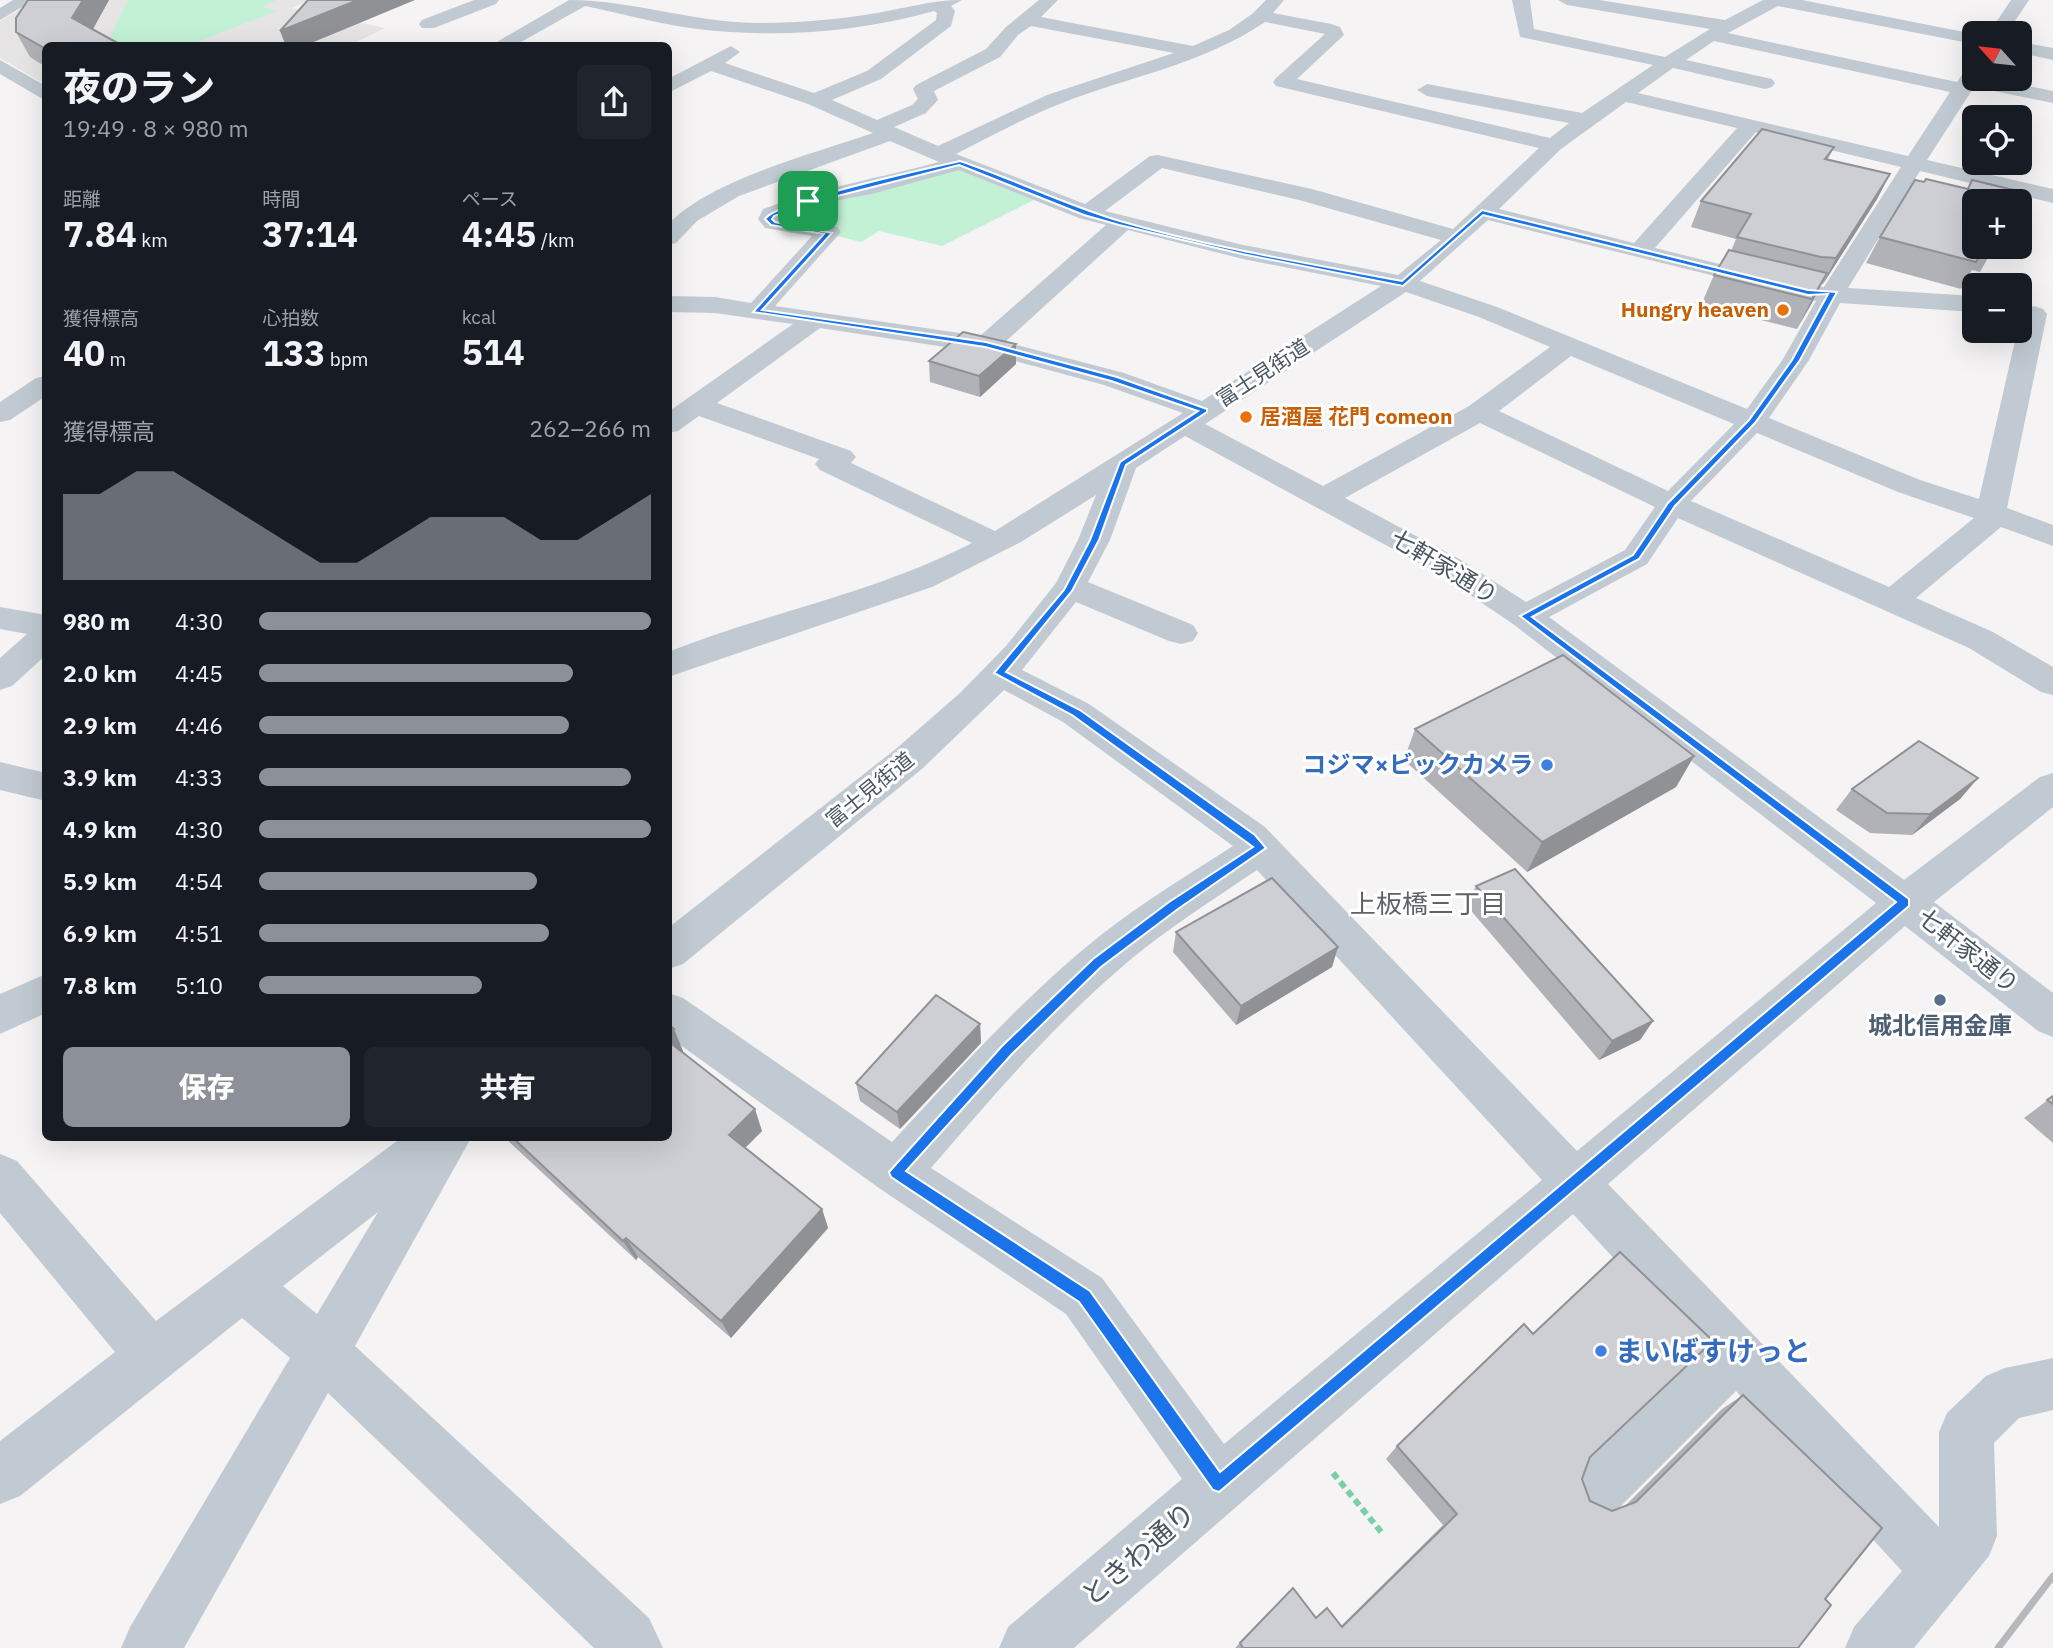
<!DOCTYPE html>
<html lang="ja">
<head>
<meta charset="utf-8">
<style>
  body { margin:0; font-family:"IBM Plex Sans","Noto Sans JP",sans-serif; background:#20242c; color:#f1f3f6; height:100vh; display:flex; flex-direction:column; font-size:26px; white-space:nowrap }
  * { box-sizing:border-box; margin:0 }
  p { font-size:23px; color:#9ea1a6 }
  .icon { flex:none; width:38px; height:38px; fill:none; stroke:currentColor; stroke-width:2; stroke-linecap:round; stroke-linejoin:round }
  .map { position:relative; flex:1; overflow:hidden }
  .sheet { position:absolute; left:42px; top:42px; width:630px; height:1099px; display:flex; flex-direction:column; background:#171b24; border-radius:10px; box-shadow:0 7px 28px #0002 }
  .sheet>* { flex:none }
  .needle { width:46px; rotate:297deg }
  .fabs { position:absolute; left:1962px; top:21px; display:grid; gap:14px }
  .fabs a { display:grid; place-items:center; width:70px; height:70px; border-radius:10px; background:#171b24; box-shadow:0 7px 28px #0002; font-size:35px }
  .pin { position:absolute; display:grid; place-items:center; width:60px; height:60px; color:#fff; margin:-30px; border-radius:14px; box-shadow:0 4px 10px #0006 }
  .round { display:grid; place-items:center; flex:none; width:74px; height:74px; border-radius:10px; background:#20242c }
  .head { display:flex; align-items:center; justify-content:space-between; height:119px; padding:0 21px }
  h1 { font-size:38px; font-weight:800; line-height:52px }
  .stats { display:grid; grid-template-columns:repeat(3,1fr); gap:10px; height:119px; padding:7px 21px }
  .stats div { display:grid; align-content:center }
  .stats b { font-size:35px; font-weight:800 }
  .stats small { font-size:19px; font-weight:400 }
  .stats p { font-size:19px }
  .chart { height:196px; padding:14px 21px }
  .chart p { display:flex; justify-content:space-between }
  .chart svg { width:100%; height:126px; margin-top:7px; fill:#8c9099; opacity:.7 }
  .primary-button { display:flex; gap:14px; margin-top:auto; padding:14px 21px }
  .primary-button a { flex:1; height:80px; border-radius:10px; background:#8c9099; color:#fff; font-size:28px; font-weight:800; line-height:80px; text-align:center }
  .primary-button a+a { background:#20242c; color:#f1f3f6 }
  ul { padding:0 21px; list-style:none; font-size:23px }
  li { display:grid; grid-template-columns:112px 84px 1fr; align-items:center; height:52px }
  li i { height:18px; border-radius:9px; background:#8c9099 }
  .map>svg:first-child { display:block }
  .education { fill:#e6e4e5 }
  .green { fill:#c3f1d5 }
  .lines { fill:none; stroke-linecap:round; stroke-linejoin:round }
  .path { stroke:#7ad0a6; stroke-width:6; stroke-dasharray:7 4.5; stroke-linecap:butt }
  .minor { fill:#c1cad2; fill-rule:evenodd }
  .rail { stroke:#b5b8bd; stroke-width:7 }
  .wall { fill:#b0b2b7 }
  .shaded-wall { fill:#909195 }
  .building { fill:#cdcfd5; stroke:#909195; stroke-width:2 }
  .route { fill:#1a73e8; stroke:#fff; stroke-width:2; fill-rule:evenodd }
  .food-dot { fill:#e8710a; stroke:#fff; stroke-width:2.5 }
  .shop-dot { fill:#3f7fe0; stroke:#fff; stroke-width:2.5 }
  .service-dot { fill:#5c6f8a; stroke:#fff; stroke-width:2.5 }
  .labels { text-anchor:middle; stroke-width:6; stroke-linejoin:round; paint-order:stroke }
  .far-food-label { font-size:21px; font-weight:bold; fill:#c56008; stroke:#fff; text-anchor:end }
  .far-street-label { font-size:21px; fill:#4a5661; stroke:#fff }
  .street-label { font-size:24px; fill:#4a5661; stroke:#fff }
  .shop-label { font-size:24px; font-weight:bold; fill:#366cbe; stroke:#fff; text-anchor:end }
  .service-label { font-size:24px; font-weight:bold; fill:#4e5e75; stroke:#fff }
  .neighbourhood-label { font-size:26px; fill:#5f6368; stroke:#fff }
  .near-shop-label { font-size:28px; font-weight:bold; fill:#366cbe; stroke:#fff; text-anchor:start }
  .near-street-label { font-size:28px; fill:#4a5661; stroke:#fff }
</style>
</head>
<body>
<div class="map">
<svg width="2053" height="1648" viewBox="0 0 2053 1648">
  <rect width="100%" height="100%" fill="#f5f3f3"/>
  <polygon class="education" points="36,0 310,0 291,8 385,28 348,46 46,46 45,84 0,58 0,21"/>
  <g class="green">
    <polygon points="128,0 276,0 261,7 277,11 189,45 121,45 110,38"/>
    <polygon points="958,168 1036,199 942,246 879,231 861,242 779,221 787,211"/>
  </g>
  <g class="lines">
    <polyline class="path" points="1333,1473 1382,1533"/>
    <g class="minor">
      <polygon points="13,0 34,0 0,20 0,8"/>
      <polygon points="474,0 499,0 496,4 434,28 422,28 419,24 422,20"/>
      <path d="M569,0C632,0 692,22 755,23C796,23 837,20 877,13C906,8 932,0 962,0L951,6L955,11L951,26L881,79L832,100L877,120L912,105L918,99L913,89L916,85L986,49L1006,27L1039,0H1058L1041,17L1193,46L1229,30L1252,14L1266,0H1284L1273,13L1331,24L1340,27L1344,35L1297,79L1550,138L1569,123L1427,96L1417,90L1427,84L1582,113L1653,65L1520,37L1512,0H1530L1534,29L1665,57L1710,29L1567,5L1558,0H1599L1725,20L1763,0H1802L1974,34V44L1778,6L1728,33L1957,82L1967,67L1974,65V79H1992L2053,91V103L1974,87L1927,160L2053,189V203L1920,171L1848,288L1974,296V312L1840,303L1809,360L1769,418L1920,480L1979,499L2021,314L2025,309L2034,306L2043,309L2047,314L2007,508L2053,525V546L2001,527L1916,598L1993,632L2053,667V695L2041,692L1969,648L1678,518L1647,564L1549,617L1904,880L2040,777L2053,773V807L1934,902L2053,993V1037L2038,1031L1905,926L1608,1184L1939,1527V1432L1947,1413L1986,1376L2005,1368L2053,1358V1410L2019,1418L1994,1443L1997,1536L1989,1556L1914,1648H1845L1854,1627L1902,1571L1736,1391L1615,1512L1595,1520L1575,1512L1567,1492L1575,1472L1701,1353L1573,1214L1074,1648H999L1008,1627L1182,1479L1066,1314L879,1188L668,1036V993L683,998L892,1142C958,1071 1024,996 1101,935C1143,902 1188,875 1233,846L1063,722L1004,690L923,768L683,964L668,969V928L897,748L960,693L1006,646L1056,583L1078,540L1096,495L1021,542L932,587L668,677V652C769,612 875,593 972,543L820,470L815,464L819,459L699,416L678,431L668,433V412L793,324L715,313L668,312V296L715,297L751,303L812,236L765,228L758,219L763,209C820,188 880,178 939,162L890,141L739,196L697,221L676,243L668,245V224C712,179 813,154 873,133L808,104L711,71L668,93V79L731,46L740,52L725,63L814,93L867,71L936,20L937,13L934,11C856,33 771,39 690,28C655,23 620,13 585,6L514,46H490ZM1265,22L1325,34L1276,78L1273,82L1276,86L1539,148L1453,229L1312,189L1158,155L1150,156L1085,204L956,154C991,136 1026,117 1062,103C1131,76 1203,64 1265,22ZM1031,26L1174,53L1047,95L938,146L894,127L926,113L938,100L934,91L1000,57L1018,35ZM1714,41L1950,92L1908,156L1638,93L1673,68L1765,89L1772,87L1775,83L1772,79L1686,60ZM1626,102L1737,128L1634,243L1499,209L1561,149ZM1756,132L1901,167L1824,287L1808,286L1655,248ZM1162,168L1299,200L1441,240L1398,275L1243,245L1105,211ZM959,170L1079,218L1106,225L980,336L775,306L841,232L837,227L782,218L822,203L872,194ZM1488,220L1816,301L1783,359L1747,409L1497,307L1420,281ZM1128,230L1243,259L1381,286L1202,401L1124,373L1005,342ZM1406,292L1479,317L1550,347L1469,406L1323,486L1205,424ZM820,328L985,353L1104,385L1183,413L995,531L851,463L856,457L851,451L717,403ZM1571,356L1734,424L1668,491L1499,411ZM1480,423L1655,507L1625,550L1526,602L1461,560L1345,498ZM1757,433L1898,492L1974,518L1889,587L1691,501ZM1185,436L1439,574L1513,624L1876,903L1577,1151L1265,827L1089,704L1022,670L1076,602L1169,641L1181,644L1193,641L1198,633L1193,625L1088,582L1110,540L1136,468ZM1257,870L1542,1180L1224,1444L1102,1278L931,1168C993,1096 1057,1021 1130,960C1170,927 1214,899 1257,870Z"/>
      <polygon points="2011,0 2029,0 2007,33 1989,33"/>
      <polygon points="2020,42 2053,48 2053,60 2020,53"/>
      <polygon points="0,60 46,86 46,101 0,74"/>
      <polygon points="46,376 46,396 10,420 0,422 0,402 36,378"/>
      <polygon points="0,607 46,615 46,655 12,686 0,690 0,658 27,634 0,629"/>
      <polygon points="0,762 46,773 46,801 0,790"/>
      <polygon points="46,974 46,1013 0,1034 0,994"/>
      <path d="M401,1138H471L355,1346L649,1618L663,1648H594L328,1393L184,1648H121L130,1627L290,1358L242,1318L20,1496L0,1504V1441L115,1352L0,1213V1154L17,1161L156,1321ZM378,1212L317,1314L283,1286Z"/>
    </g>
    <polyline class="rail" points="1998,1648 2053,1576"/>
  </g>
  <g class="wall">
    <polygon points="28,0 109,0 93,29 46,46 46,67 30,57 16,32"/>
    <polygon points="1834,147 1828,159 1890,174 1877,199 1823,284 1821,284 1797,329 1701,305 1714,275 1731,251 1736,239 1691,227 1701,201"/>
    <polygon points="1880,237 1974,247 1994,247 1980,272 1972,270 1961,289 1866,263"/>
    <polygon points="1016,344 1016,364 980,397 930,382 929,361"/>
    <polygon points="1415,729 1694,756 1676,787 1527,872 1404,760"/>
    <polygon points="1978,778 1960,799 1912,835 1870,833 1836,810 1852,789"/>
    <polygon points="1476,886 1653,1021 1640,1040 1599,1060 1467,906"/>
    <polygon points="1176,932 1338,947 1332,967 1236,1025 1173,952"/>
    <polygon points="668,1024 683,1052 762,1131 745,1148 822,1209 828,1228 731,1338 638,1257 636,1260 505,1138 668,1138"/>
    <polygon points="980,1024 981,1043 900,1129 860,1101 856,1083"/>
    <polygon points="2053,1096 2053,1143 2024,1118"/>
    <polygon points="1743,1395 1825,1599 1798,1648 1235,1648 1293,1588 1316,1618 1341,1626 1443,1525 1386,1459 1397,1446 1590,1457 1582,1479 1590,1501 1612,1511 1624,1507 1722,1409"/>
  </g>
  <g class="shaded-wall">
    <polygon points="83,0 109,0 85,43 72,18"/>
    <polygon points="358,0 415,0 304,46 286,46 280,31"/>
    <polygon points="1890,174 1877,199 1823,284 1836,258"/>
    <polygon points="1827,273 1812,303 1797,329 1812,299"/>
    <polygon points="1016,344 1016,364 980,397 979,376"/>
    <polygon points="1694,756 1676,787 1527,872 1542,842"/>
    <polygon points="1978,778 1960,799 1912,835 1930,814"/>
    <polygon points="1338,947 1332,967 1236,1025 1241,1006"/>
    <polygon points="1653,1021 1640,1040 1599,1060 1612,1041"/>
    <polygon points="980,1024 981,1043 900,1129 897,1112"/>
    <polygon points="674,1029 683,1051 674,1060 668,1047 668,1033"/>
    <polygon points="755,1109 762,1131 737,1156 729,1135"/>
    <polygon points="822,1209 828,1228 731,1338 721,1321"/>
    <polygon points="626,1238 638,1257 636,1260 623,1241"/>
  </g>
  <g class="building">
    <polygon points="28,0 83,0 72,18 123,46 46,46 46,49 16,32 16,18"/>
    <polygon points="308,0 358,0 280,31"/>
    <polygon points="1762,129 1834,147 1825,159 1890,174 1836,258 1821,257 1737,237 1751,214 1701,201"/>
    <polygon points="1926,179 1968,189 1972,180 2022,192 2017,201 1974,201 1974,247 1984,247 1976,262 1880,237 1915,180 1924,182"/>
    <polygon points="1729,250 1827,273 1812,299 1714,275"/>
    <polygon points="963,332 1016,344 979,376 929,361"/>
    <polygon points="1563,655 1694,756 1542,842 1415,729"/>
    <polygon points="1919,741 1978,778 1930,814 1887,813 1852,789"/>
    <polygon points="1515,869 1653,1021 1612,1041 1476,886"/>
    <polygon points="1272,878 1338,947 1241,1006 1176,932"/>
    <polygon points="936,995 980,1024 897,1112 856,1083"/>
    <polygon points="668,1024 674,1029 668,1033"/>
    <polygon points="668,1041 755,1109 729,1135 822,1209 721,1321 626,1238 623,1241 513,1138 668,1138"/>
    <polygon points="2053,1096 2053,1104 2047,1100"/>
    <polygon points="1620,1252 1713,1341 1590,1457 1582,1479 1590,1501 1612,1511 1636,1502 1743,1395 1882,1528 1825,1599 1831,1605 1798,1648 1243,1648 1240,1643 1293,1588 1316,1618 1327,1608 1342,1627 1457,1514 1397,1446 1524,1324 1533,1334"/>
  </g>
  <path class="route" d="M960,161C1014,179 1065,205 1120,221C1212,248 1308,263 1402,281L1482,210L1808,290L1837,292L1800,360L1755,423L1675,506L1639,559L1532,617L1909,899V906L1219,1492L1213,1490L1079,1302L891,1177L889,1172L1002,1046L1093,959L1169,902L1253,847L1072,715L994,673L1064,590L1090,540L1120,462L1198,411L1111,381L985,347L753,312L824,234L771,225L765,219C776,201 930,168 960,161ZM959,165L1084,215L1119,225L1242,254L1403,286L1483,215L1808,295L1828,294L1792,360L1749,420L1668,503L1633,555L1520,616L1896,902L1220,1472L1090,1291L906,1171L1012,1054L1101,967L1178,909L1266,848L1255,835L1080,710L1006,672L1072,591L1099,540L1126,465L1207,412V409L1117,377L986,342L762,310L832,233L775,222L772,219L774,216L810,203Z"/>
  <g class="food-dot">
    <circle cx="1783" cy="310" r="7"/>
    <circle cx="1246" cy="417" r="7"/>
  </g>
  <g class="shop-dot">
    <circle cx="1547" cy="765" r="7"/>
    <circle cx="1601" cy="1351" r="7"/>
  </g>
  <circle class="service-dot" cx="1940" cy="1000" r="7"/>
  <g class="labels">
    <g class="far-food-label">
      <text x="1769" y="317">Hungry heaven</text>
      <text x="1260" y="424" text-anchor="start">居酒屋 花門 comeon</text>
    </g>
    <g class="far-street-label">
      <text transform="translate(1263 373) rotate(-33)" y="7">富士見街道</text>
      <text transform="translate(870 790) rotate(-39)" y="7">富士見街道</text>
    </g>
    <g class="street-label">
      <text transform="translate(1444 567) rotate(31)" y="8">七軒家通り</text>
      <text transform="translate(1968 951) rotate(38)" y="8">七軒家通り</text>
    </g>
    <g class="shop-label">
      <text x="1533" y="773">コジマ×ビックカメラ</text>
    </g>
    <g class="service-label">
      <text x="1940" y="1034">城北信用金庫</text>
    </g>
    <g class="neighbourhood-label">
      <text x="1428" y="913">上板橋三丁目</text>
    </g>
    <g class="near-shop-label">
      <text x="1615" y="1361">まいばすけっと</text>
    </g>
    <g class="near-street-label">
      <text transform="translate(1138 1554) rotate(-41)" y="10">ときわ通り</text>
    </g>
  </g>
</svg>
<div class="fabs">
<a><svg class="needle" viewBox="-14 -14 28 28"><path d="M0-13l5 13h-10z" fill="#e53935"/><path d="M0 13l5-13h-10z" fill="#9ea1a6"/></svg></a>
<a><svg class="icon" aria-label="locate" viewBox="0 0 24 24"><circle cx="12" cy="12" r="6"/><path d="M12 2v4M12 18v4M2 12h4M18 12h4"/></svg></a>
<a>+</a>
<a>−</a>
</div>
<div class="pin" style="left:808px;top:201px;background:#1e9e55"><svg class="icon" aria-label="arrive" viewBox="0 0 24 24"><path d="M6 21V4h12l-3 4 3 4H6"/></svg></div>
<section class="sheet">
<div class="head"><div><h1>夜のラン</h1><p>19:49 · 8 × 980 m</p></div><a class="round"><svg class="icon" aria-label="share" viewBox="0 0 24 24"><path d="M12 15V3M7 8l5-5 5 5M5 13v7h14v-7"/></svg></a></div>
<div class="stats">
<div><p>距離</p><b>7.84<small> km</small></b></div>
<div><p>時間</p><b>37:14</b></div>
<div><p>ペース</p><b>4:45<small> /km</small></b></div>
</div>
<div class="stats">
<div><p>獲得標高</p><b>40<small> m</small></b></div>
<div><p>心拍数</p><b>133<small> bpm</small></b></div>
<div><p>kcal</p><b>514</b></div>
</div>
<div class="chart"><p><span>獲得標高</span>262–266 m</p>
<svg viewBox="0 0 160 44" preserveAspectRatio="none"><path d="M0 44V14L10 14L20 6L30 6L40 14L50 22L60 30L70 38L80 38L90 30L100 22L110 22L120 22L130 30L140 30L150 22L160 14V44z"/></svg>
</div>
<ul>
<li><b>980 m</b>4:30<i style="width:100%"></i></li>
<li><b>2.0 km</b>4:45<i style="width:80%"></i></li>
<li><b>2.9 km</b>4:46<i style="width:79%"></i></li>
<li><b>3.9 km</b>4:33<i style="width:95%"></i></li>
<li><b>4.9 km</b>4:30<i style="width:100%"></i></li>
<li><b>5.9 km</b>4:54<i style="width:71%"></i></li>
<li><b>6.9 km</b>4:51<i style="width:74%"></i></li>
<li><b>7.8 km</b>5:10<i style="width:57%"></i></li>
</ul>
<div class="primary-button"><a>保存</a><a>共有</a></div>
</section>
</div>
</body>
</html>
